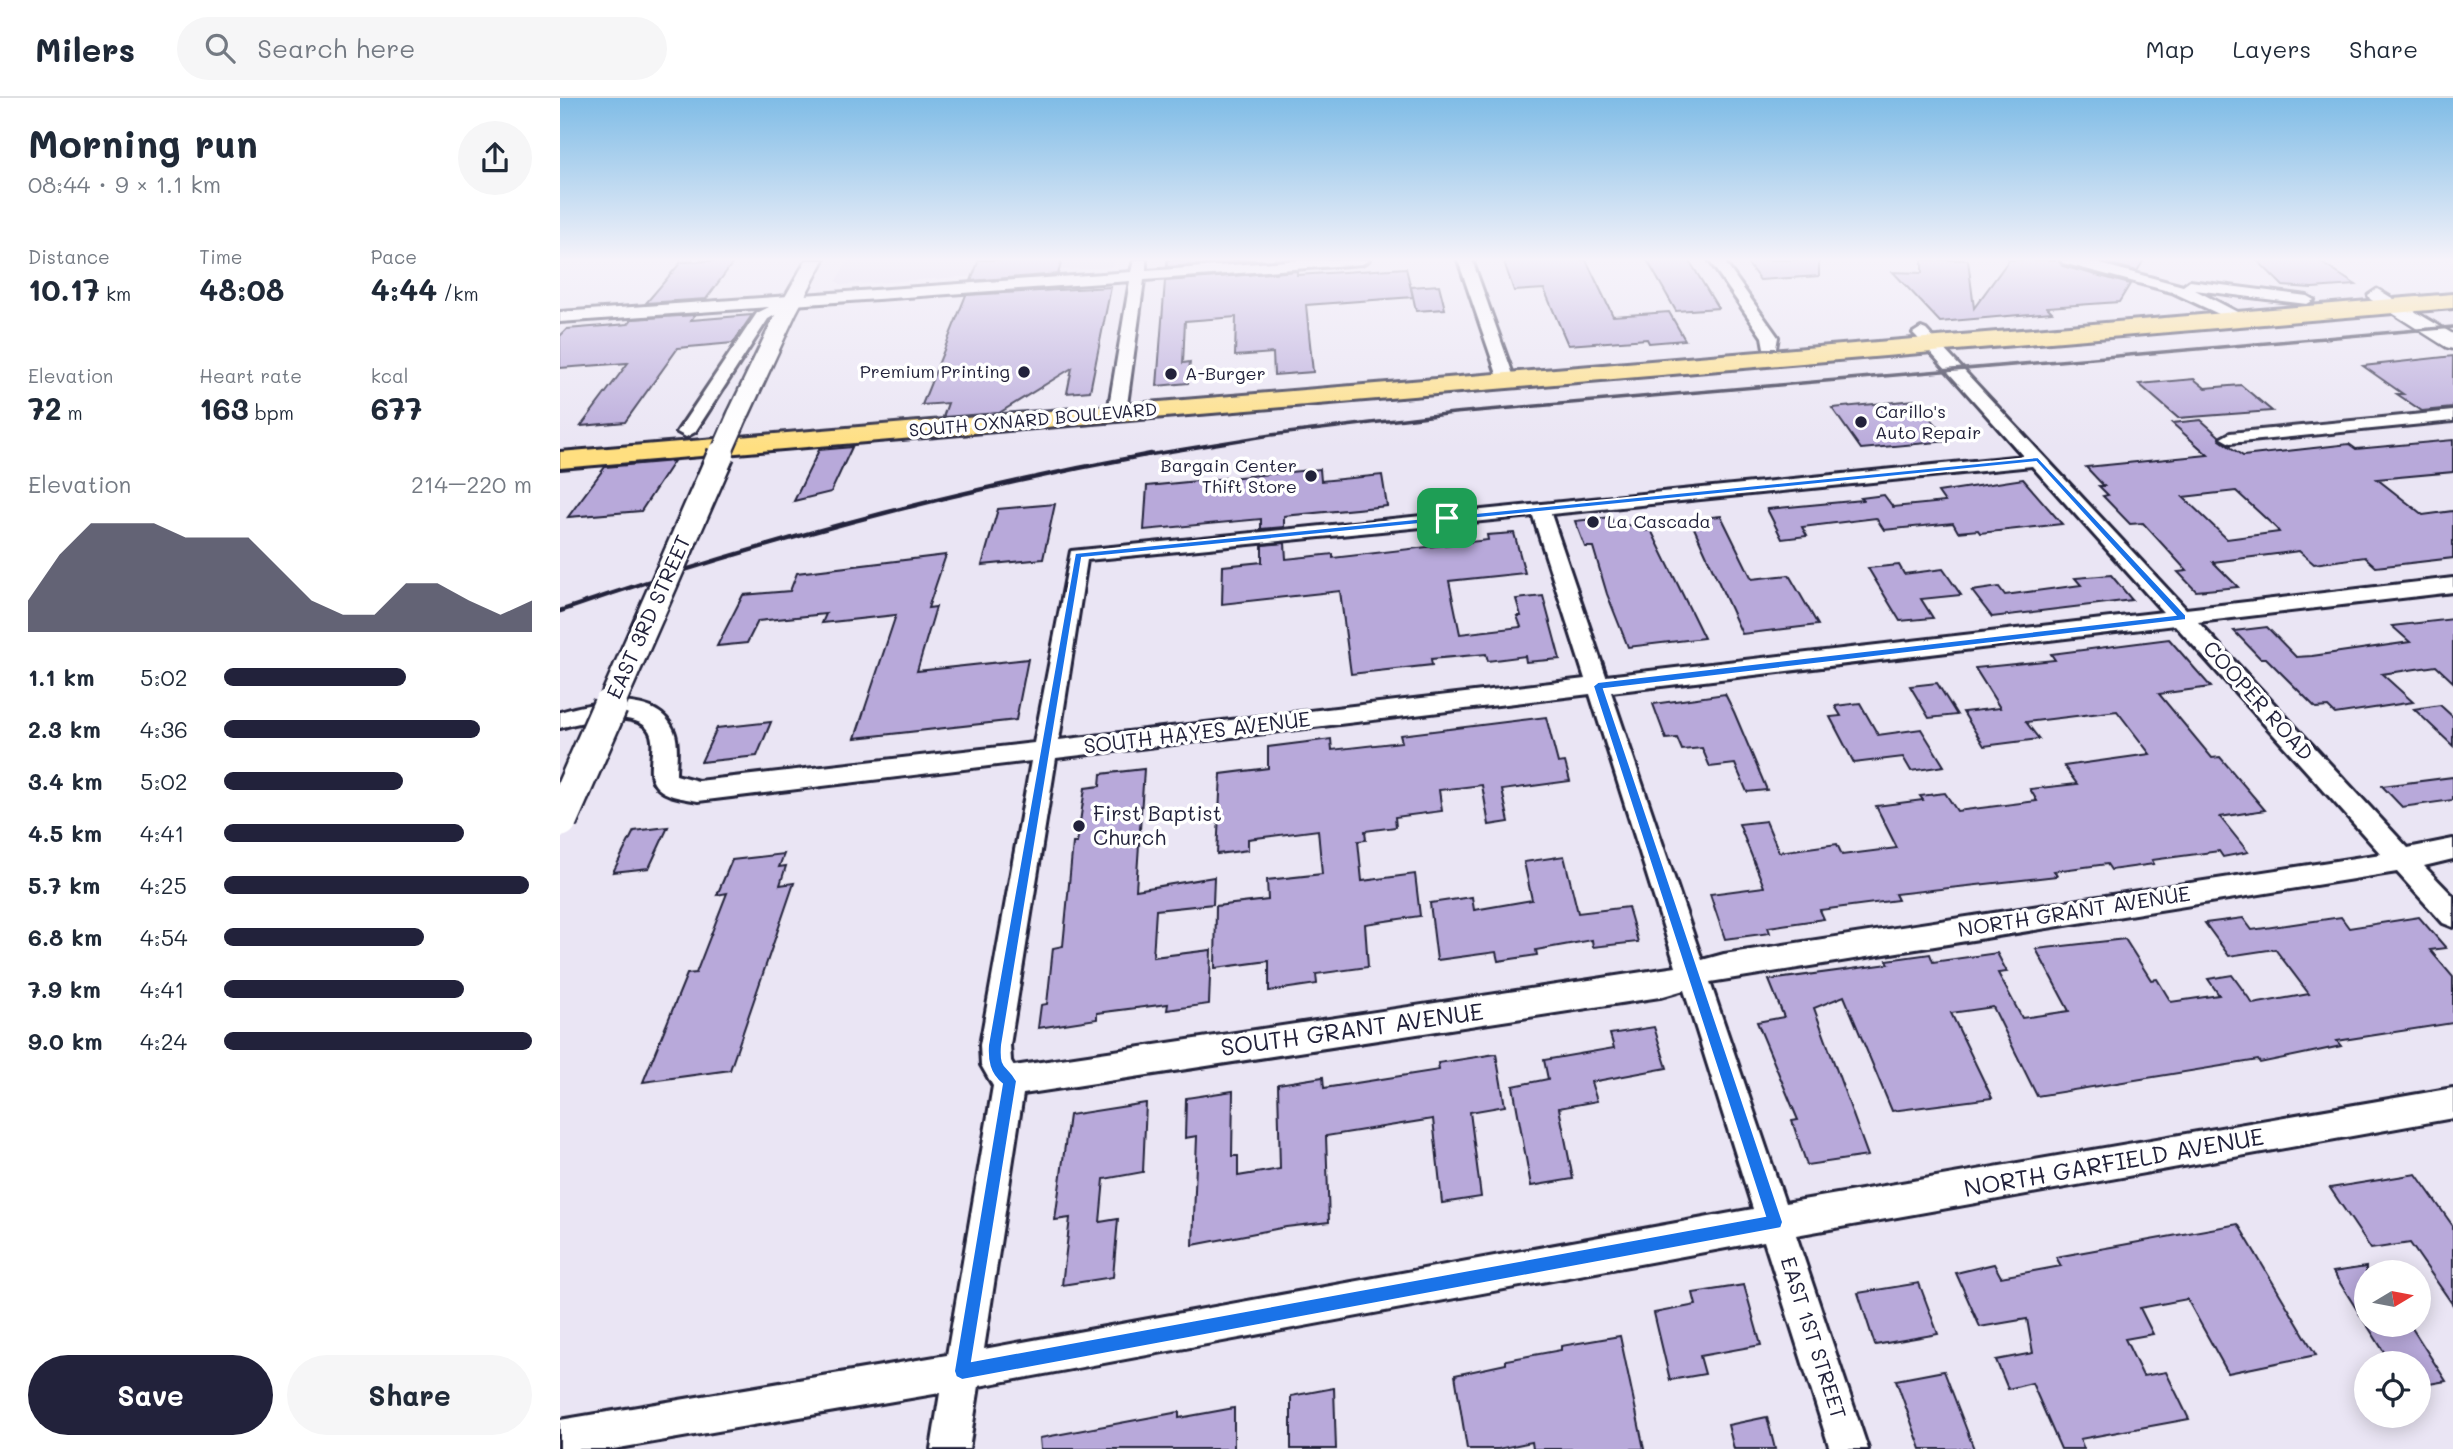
<!DOCTYPE html>
<html lang="en">
<head>
<meta charset="utf-8">
<style>
  body { margin:0; font-family:Mali,sans-serif; background:#f6f6f7; color:#1f2937; height:100vh; display:flex; flex-direction:column; font-size:26px; white-space:nowrap }
  * { box-sizing:border-box; margin:0 }
  p { font-size:23px; color:#747a83 }
  .icon { flex:none; width:38px; height:38px; fill:none; stroke:currentColor; stroke-width:2; stroke-linecap:round; stroke-linejoin:round }
  .map { position:relative; flex:1; overflow:hidden }
  .side { display:flex; flex-direction:column; background:#fff; width:560px }
  .side>* { flex:none }
  .needle { width:46px; rotate:80deg }
  .controls { position:absolute; left:1794px; top:1162px; display:grid; gap:14px }
  .controls a { display:grid; place-items:center; width:77px; height:77px; border-radius:50%; background:#fff; box-shadow:0 4px 18px #0003; font-size:35px }
  .pin { position:absolute; display:grid; place-items:center; width:60px; height:60px; color:#fff; margin:-30px; border-radius:14px; box-shadow:0 4px 10px #0006 }
  .round { display:grid; place-items:center; flex:none; width:74px; height:74px; border-radius:37px; background:#f6f6f7 }
  .headline { display:flex; align-items:center; justify-content:space-between; height:119px; padding:0 28px }
  h1 { font-size:38px; font-weight:800; line-height:52px }
  .metrics { display:grid; grid-template-columns:repeat(3,1fr); gap:10px; height:119px; padding:7px 28px }
  .metrics div { display:grid; align-content:center }
  .metrics b { font-size:30px; font-weight:800 }
  .metrics small { font-size:19px; font-weight:400 }
  .metrics p { font-size:19px }
  .chart { height:196px; padding:14px 28px }
  .chart p { display:flex; justify-content:space-between }
  .chart svg { width:100%; height:126px; margin-top:7px; fill:#22223b; opacity:.7 }
  .action { display:flex; gap:14px; margin-top:auto; padding:14px 28px }
  .action a { flex:1; height:80px; border-radius:42px; background:#22223b; color:#fff; font-size:28px; font-weight:800; line-height:80px; text-align:center }
  .action a+a { background:#f6f6f7; color:#1f2937 }
  ul { padding:0 28px; list-style:none; font-size:23px }
  li { display:grid; grid-template-columns:112px 84px 1fr; align-items:center; height:52px }
  li i { height:18px; border-radius:9px; background:#22223b }
  header { display:flex; align-items:center; gap:42px; box-sizing:border-box; height:98px; padding:0 35px; background:#fff; border-bottom:2px solid #e0e1e3 }
  header strong { font-size:33px }
  nav { display:flex; gap:38px; margin-inline-start:auto; font-size:24px }
  .search { width:490px; height:63px; background:#f6f6f7; display:flex; align-items:center; gap:18px; box-sizing:border-box; padding:0 24px; border-radius:38px; color:#747a83; font-size:26px }
  main { display:flex; flex:1; min-height:0 }
  .map>svg:first-child { display:block }
  .built { fill:#dbd3ec }
  .building { fill:#b8a9da; stroke:#22223b; stroke-width:2; fill-rule:evenodd }
  .lines { fill:none; stroke-linecap:round; stroke-linejoin:round }
  .minor-casing { stroke:#22223b; stroke-width:6 }
  .tertiary-casing { stroke:#22223b; stroke-width:5 }
  .primary-casing { stroke:#22223b; stroke-width:6 }
  .minor { fill:#fff; fill-rule:evenodd }
  .tertiary { fill:#fff; fill-rule:evenodd }
  .primary { fill:#ffdf80; fill-rule:evenodd }
  .rail-far1 { stroke:#22223b; stroke-width:3.5 }
  .rail { stroke:#22223b; stroke-width:4.5 }
  .tertiary-bridge-far2-casing { stroke:#22223b; stroke-width:24; stroke-linecap:butt }
  .tertiary-bridge-far1-casing { stroke:#22223b; stroke-width:31; stroke-linecap:butt }
  .tertiary-bridge-casing { stroke:#22223b; stroke-width:39; stroke-linecap:butt }
  .tertiary-bridge-far2 { stroke:#fff; stroke-width:20 }
  .tertiary-bridge-far1 { stroke:#fff; stroke-width:26 }
  .tertiary-bridge { stroke:#fff; stroke-width:34 }
  .route { fill:#1a73e8; stroke:#fff; stroke-width:2; fill-rule:evenodd }
  .poi-dot { fill:#22223b; stroke:#fff; stroke-width:2.5 }
  .labels { text-anchor:middle; stroke-width:7; stroke-linejoin:round; paint-order:stroke }
  .far-poi-label { font-size:18px; fill:#22223b; stroke:#fff; text-anchor:start }
  .far-street-label { font-size:18px; fill:#22223b; stroke:#fff }
  .street-label { font-size:21px; fill:#22223b; stroke:#fff }
  .poi-label { font-size:21px; fill:#22223b; stroke:#fff; text-anchor:start }
  .near-street-label { font-size:24px; fill:#22223b; stroke:#fff }
</style>
</head>
<body>
<header>
<strong>Milers</strong>
<div class="search"><svg class="icon" aria-label="search" viewBox="0 0 24 24"><circle cx="10" cy="10" r="6"/><path d="M15 15l6 6"/></svg>Search here</div>
<nav><a>Map</a><a>Layers</a><a>Share</a></nav>
</header>
<main>
<section class="side">
<div class="headline"><div><h1>Morning run</h1><p>08:44 · 9 × 1.1 km</p></div><a class="round"><svg class="icon" aria-label="share" viewBox="0 0 24 24"><path d="M12 15V3M7 8l5-5 5 5M5 13v7h14v-7"/></svg></a></div>
<div class="metrics">
<div><p>Distance</p><b>10.17<small> km</small></b></div>
<div><p>Time</p><b>48:08</b></div>
<div><p>Pace</p><b>4:44<small> /km</small></b></div>
</div>
<div class="metrics">
<div><p>Elevation</p><b>72<small> m</small></b></div>
<div><p>Heart rate</p><b>163<small> bpm</small></b></div>
<div><p>kcal</p><b>677</b></div>
</div>
<div class="chart"><p><span>Elevation</span>214–220 m</p>
<svg viewBox="0 0 160 44" preserveAspectRatio="none"><path d="M0 44V33L10 17L20 6L30 6L40 6L50 11L60 11L70 11L80 22L90 33L100 38L110 38L120 27L130 27L140 33L150 38L160 33V44z"/></svg>
</div>
<ul>
<li><b>1.1 km</b>5:02<i style="width:59%"></i></li>
<li><b>2.3 km</b>4:36<i style="width:83%"></i></li>
<li><b>3.4 km</b>5:02<i style="width:58%"></i></li>
<li><b>4.5 km</b>4:41<i style="width:78%"></i></li>
<li><b>5.7 km</b>4:25<i style="width:99%"></i></li>
<li><b>6.8 km</b>4:54<i style="width:65%"></i></li>
<li><b>7.9 km</b>4:41<i style="width:78%"></i></li>
<li><b>9.0 km</b>4:24<i style="width:100%"></i></li>
</ul>
<div class="action"><a>Save</a><a>Share</a></div>
</section>
<div class="map">
<svg width="1893" height="1351" viewBox="0 0 1893 1351">
  <rect width="100%" height="100%" fill="#eae5f4"/>
  <filter id="ink" filterUnits="userSpaceOnUse"><feTurbulence type="fractalNoise" baseFrequency=".0143" numOctaves="2"/><feDisplacementMap in="SourceGraphic" scale="14" xChannelSelector="R" yChannelSelector="G"/><feConvolveMatrix kernelMatrix="1 2 1 2 8 2 1 2 1" color-interpolation-filters="sRGB"/></filter>
  <g filter="url(#ink)">
    <polygon class="built" points="288,162 554,162 551,169 282,187 276,183"/>
    <g class="building">
      <polygon points="175,162 146,201 86,205 121,164"/>
      <polygon points="419,162 502,162 498,176 411,183"/>
      <polygon points="607,162 702,162 607,169"/>
      <polygon points="969,162 1026,162 1053,218 1109,214 1125,242 1089,245 1087,241 1008,247 984,191 954,193 944,164"/>
      <polygon points="1087,162 1129,162 1158,210 1116,213"/>
      <polygon points="1185,162 1259,162 1259,178 1200,182"/>
      <polygon points="1362,162 1408,162 1414,210 1449,162 1499,162 1502,168 1570,186 1559,204 1487,209 1492,214 1380,224 1333,174 1362,175"/>
      <polygon points="1536,162 1584,162 1577,173"/>
      <polygon points="1697,162 1757,162 1796,187 1752,190 1723,188"/>
      <polygon points="846,170 853,199 746,207 753,274 714,277 713,255 675,258 676,219 625,223 623,265 630,264 628,285 597,288 605,183 737,173 737,177"/>
      <polygon points="879,187 885,211 856,213 851,189"/>
      <polygon points="551,189 530,293 507,295 512,270 439,315 383,319 388,305 362,307 406,197"/>
      <polygon points="135,217 131,222 192,217 173,245 118,250 65,324 21,328 68,265 0,270 0,238 7,231 68,226 72,221"/>
      <polygon points="1893,258 1893,310 1862,313 1837,296 1843,296 1803,268"/>
      <polygon points="1634,281 1645,290 1681,287 1712,313 1618,320 1579,286"/>
      <polygon points="1355,302 1390,343 1301,351 1272,310"/>
      <path d="M1641,322L1659,338L1660,342L1683,358L1789,346L1796,351L1893,342V374L1817,381L1863,417L1893,413V460L1816,469L1805,459L1754,466L1739,453L1653,464L1678,489L1636,493L1618,474L1627,473L1583,425L1570,426L1543,398L1548,397L1539,388H1544L1526,369L1648,357L1612,325ZM1676,393L1716,430L1719,434L1667,441L1623,399Z"/>
      <polygon points="292,349 271,394 234,403 259,352"/>
      <polygon points="114,363 81,413 8,419 45,369"/>
      <polygon points="760,371 761,383 822,377 827,408 724,418 724,429 701,431 701,421 584,432 587,388"/>
      <polygon points="1463,381 1502,426 1420,435 1418,432 1398,434 1393,425 1324,432 1316,420 1242,429 1247,438 1222,441 1207,411 1303,402 1301,400 1324,397 1333,409 1385,404 1378,394"/>
      <polygon points="495,406 483,461 422,467 438,411"/>
      <polygon points="1161,418 1192,481 1229,477 1258,527 1182,536 1130,421"/>
      <polygon points="1051,419 1055,429 1079,426 1082,433 1091,432 1144,540 1068,549 1047,496 1033,449 1025,449 1015,423"/>
      <polygon points="954,435 965,475 889,483 900,536 961,529 957,518 961,518 956,501 983,498 1000,561 966,564 965,558 928,563 926,556 871,561 872,567 791,576 780,493 662,506 663,468 702,464 702,447 725,445 726,461 773,456 773,460 928,442 927,437"/>
      <polygon points="386,457 368,510 376,509 357,573 468,561 456,622 295,640 336,517 262,525 266,516 198,523 187,545 157,548 183,497 230,493 237,475"/>
      <polygon points="1339,467 1344,476 1383,471 1401,497 1361,501 1373,520 1340,523 1308,470"/>
      <polygon points="1551,477 1572,502 1432,519 1412,493 1439,489 1445,497 1521,487 1515,480"/>
      <polygon points="1893,521 1893,584 1876,568 1822,576 1853,604 1775,616 1768,609 1756,610 1706,560 1700,560 1674,533 1707,529 1736,559 1752,558 1850,544 1832,528"/>
      <polygon points="1609,541 1651,589 1599,596 1652,660 1660,659 1705,712 1660,719 1688,754 1663,759 1659,753 1592,762 1594,766 1551,772 1547,766 1494,773 1497,778 1335,796 1338,802 1260,812 1264,821 1208,829 1210,835 1165,841 1150,796 1204,789 1179,726 1206,723 1219,754 1277,746 1282,757 1337,750 1316,708 1363,702 1360,698 1385,695 1397,713 1477,703 1470,691 1517,686 1504,668 1590,656 1557,613 1466,624 1479,641 1424,648 1403,614 1440,610 1415,570 1495,562 1491,556"/>
      <polygon points="1377,585 1397,617 1369,620 1350,588"/>
      <polygon points="1165,596 1174,614 1207,692 1187,694 1175,666 1150,669 1142,650 1122,652 1117,640 1106,641 1093,606"/>
      <polygon points="1300,605 1318,637 1361,631 1384,668 1351,673 1343,659 1294,665 1270,619 1281,618 1275,608"/>
      <polygon points="1880,607 1893,619 1893,648 1854,611"/>
      <polygon points="986,619 998,665 1005,664 1010,683 942,692 949,724 929,727 922,687 879,692 882,713 835,719 836,729 805,733 806,742 798,743 802,783 855,776 860,818 805,826 808,869 756,876 757,886 709,893 709,863 655,870 656,808 708,802 707,782 762,776 758,732 688,741 688,752 657,756 661,676 708,670 708,649 771,641 772,652 842,644 840,637"/>
      <polygon points="211,624 197,658 141,664 157,630"/>
      <polygon points="584,671 576,792 654,779 653,806 596,812 593,859 651,852 649,906 607,912 608,906 537,915 537,921 478,930 481,907 487,906 493,850 503,848 513,745 517,745 525,690 540,688 541,676"/>
      <polygon points="1893,679 1893,702 1842,709 1822,688"/>
      <polygon points="108,729 89,770 53,774 74,733"/>
      <polygon points="224,756 219,769 226,768 220,787 234,785 170,972 83,984 127,876 136,875 167,795 157,797 172,762"/>
      <polygon points="1004,758 1018,815 1068,809 1078,844 1033,849 1032,842 976,852 977,857 938,863 936,854 877,862 870,805 912,799 914,812 972,802 964,764"/>
      <polygon points="1781,819 1789,830 1859,819 1886,850 1870,852 1893,879 1893,925 1777,943 1781,948 1700,965 1698,962 1477,998 1433,909 1391,915 1432,1000 1332,1013 1284,898 1254,910 1308,1058 1247,1067 1232,1023 1238,1022 1197,924 1224,919 1209,882 1329,866 1327,862 1370,856 1373,864 1437,855 1447,874 1438,875 1462,920 1509,913 1476,851 1565,841 1591,882 1597,881 1611,904 1659,897 1648,881 1672,877 1693,906 1749,896 1715,851 1669,858 1645,825 1683,820 1692,832"/>
      <polygon points="1094,929 1107,970 1031,984 1037,1003 999,1010 1013,1081 971,1088 953,988 988,981 984,962 1054,950 1050,936"/>
      <polygon points="936,956 945,1008 910,1014 921,1099 882,1105 873,1021 766,1038 769,1124 726,1129 633,1147 637,1038 625,1040 626,1000 673,993 672,1058 678,1058 678,1078 720,1071 718,986 763,979 764,990 879,972 878,965"/>
      <polygon points="586,1005 583,1074 544,1081 540,1124 558,1121 553,1179 502,1187 510,1120 495,1122 509,1017"/>
      <polygon points="1856,1076 1893,1128 1893,1207 1850,1145 1811,1151 1770,1090"/>
      <polygon points="1678,1126 1756,1257 1668,1275 1627,1201 1580,1210 1593,1236 1565,1241 1583,1278 1606,1274 1629,1321 1520,1341 1524,1351 1501,1351 1472,1285 1448,1291 1436,1262 1473,1255 1467,1221 1420,1229 1396,1175 1434,1166 1441,1179 1501,1168 1496,1159"/>
      <polygon points="1806,1169 1806,1226 1773,1174"/>
      <polygon points="1359,1185 1378,1236 1315,1247 1298,1195"/>
      <polygon points="1184,1187 1201,1247 1140,1258 1145,1276 1110,1282 1094,1215 1136,1207 1133,1195"/>
      <polygon points="1807,1227 1850,1227 1886,1283 1858,1288 1858,1265 1831,1265"/>
      <polygon points="1060,1238 1084,1351 973,1351 972,1344 938,1351 907,1351 895,1277 946,1266 946,1262 1001,1252 1001,1248"/>
      <polygon points="1384,1273 1414,1351 1361,1351 1336,1282"/>
      <polygon points="774,1290 776,1351 731,1351 731,1298"/>
      <polygon points="674,1310 674,1351 481,1351 480,1340 619,1314 619,1320"/>
      <polygon points="1207,1319 1215,1351 1174,1351 1168,1327"/>
    </g>
    <g class="lines">
      <g class="minor-casing">
        <g id="minor">
          <polygon points="586,162 586,173 741,162 809,162 802,166 584,182 566,314 557,319 548,314 570,183 233,207 208,221 135,334 126,339 117,334 197,215 209,209 0,224 0,214 571,174 574,162"/>
          <polygon points="898,162 912,162 955,282 953,285 947,287 939,282"/>
          <polygon points="1149,162 1163,162 1218,239 1216,250 1204,250 1202,239"/>
          <polygon points="1501,162 1525,162 1623,188 1630,183 1747,198 1754,202 1747,206 1635,192 1683,217 1686,220 1683,223 1678,225 1612,194 1503,165"/>
          <path d="M1361,230L1366,232L1626,511L1893,480V494L1638,524L1848,750L1893,741V761L1864,768L1893,798V829L1883,825L1837,774L1150,884L1225,1105L1893,990V1020L1236,1137L1308,1351H1270L1204,1143L419,1288L409,1351H371L380,1295L53,1351H0V1322L387,1257L433,988L421,967L420,947L471,663L138,703C124,700 102,699 94,685C87,674 94,654 92,642C89,607 21,624 0,630V614C32,604 98,592 114,633C119,646 116,663 116,677L138,683L474,645L511,453L1463,358L1356,238L1353,235ZM1472,368L1603,514L1046,578L991,416ZM973,418L1025,581L499,642L527,462ZM1615,527L1821,756L1164,856L1142,862L1051,594ZM1030,596L1116,869L454,968L451,963L450,947L496,660ZM1124,892L1193,1111L424,1251L463,996L1100,899Z"/>
          <polygon points="1893,313 1893,323 1670,345 1661,340 1670,335"/>
        </g>
      </g>
      <g class="tertiary-casing">
        <g id="tertiary">
          <polygon points="246,162 264,162 236,215 189,317 186,322 170,322 167,317 216,215"/>
          <polygon points="1817,191 1893,236 1893,251 1886,249 1810,201 1808,197"/>
        </g>
      </g>
      <g class="primary-casing">
        <polygon id="primary" points="1893,196 1893,210 0,370 0,354"/>
      </g>
      <use href="#minor" class="minor"/>
      <use href="#tertiary" class="tertiary"/>
      <use href="#primary" class="primary"/>
      <polyline class="rail-far1" points="582,358 711,337 894,315 1893,229"/>
      <path class="rail" d="M0,513C194,446 390,393 591,356"/>
      <g class="tertiary-bridge-far2-casing">
        <polyline id="tertiary-bridge-far2" points="160,358 178,317"/>
      </g>
      <g class="tertiary-bridge-far1-casing">
        <polyline id="tertiary-bridge-far1" points="50,609 161,356"/>
      </g>
      <g class="tertiary-bridge-casing">
        <polyline id="tertiary-bridge" points="0,722 50,608"/>
      </g>
      <use href="#tertiary-bridge-far2" class="tertiary-bridge-far2"/>
      <use href="#tertiary-bridge-far1" class="tertiary-bridge-far1"/>
      <use href="#tertiary-bridge" class="tertiary-bridge"/>
    </g>
  </g>
  <linearGradient id="sky" x2="0" y2="1"><stop stop-color="#7fbce6"/><stop offset="0.46" stop-color="#f6f3fa"/><stop offset="1" stop-color="#f6f3fa" stop-opacity="0"/></linearGradient>
  <rect width="1893" height="351" fill="url(#sky)"/>
  <path class="route" d="M1478,359L1626,517V522L1044,591L1223,1124L1221,1130L402,1282L396,1279L394,1273L442,986C429,976 427,962 428,947L515,455ZM1476,364L1615,517L1038,584L1033,588L1205,1118L412,1263L457,983C447,965 440,973 442,947L522,460Z"/>
  <g class="poi-dot">
    <circle cx="464" cy="274" r="7"/>
    <circle cx="611" cy="276" r="7"/>
    <circle cx="1301" cy="324" r="7"/>
    <circle cx="751" cy="378" r="7"/>
    <circle cx="1033" cy="424" r="7"/>
    <circle cx="519" cy="728" r="7"/>
  </g>
  <g class="labels">
    <g class="far-poi-label">
      <text x="450" y="280" text-anchor="end">Premium Printing</text>
      <text x="625" y="282">A-Burger</text>
      <text x="1315" y="320">Carillo's<tspan x="1315" dy="21">Auto Repair</tspan></text>
      <text x="737" y="374" text-anchor="end">Bargain Center<tspan x="737" dy="21">Thift Store</tspan></text>
      <text x="1047" y="430">La Cascada</text>
    </g>
    <g class="far-street-label">
      <text transform="translate(473 322) rotate(-5)" y="6">SOUTH OXNARD BOULEVARD</text>
    </g>
    <g class="street-label">
      <text transform="translate(89 519) rotate(-66)" y="7">EAST 3RD STREET</text>
      <text transform="translate(1698 603) rotate(48)" y="7">COOPER ROAD</text>
      <text transform="translate(637 635) rotate(-7)" y="7">SOUTH HAYES AVENUE</text>
      <text transform="translate(1514 814) rotate(-9)" y="7">NORTH GRANT AVENUE</text>
      <text transform="translate(1253 1240) rotate(72)" y="7">EAST 1ST STREET</text>
    </g>
    <g class="poi-label">
      <text x="533" y="723">First Baptist<tspan x="533" dy="24">Church</tspan></text>
    </g>
    <g class="near-street-label">
      <text transform="translate(792 932) rotate(-8)" y="8">SOUTH GRANT AVENUE</text>
      <text transform="translate(1554 1065) rotate(-10)" y="8">NORTH GARFIELD AVENUE</text>
    </g>
  </g>
</svg>
<div class="controls">
<a><svg class="needle" viewBox="-14 -14 28 28"><path d="M0-13l5 13h-10z" fill="#e53935"/><path d="M0 13l5-13h-10z" fill="#747a83"/></svg></a>
<a><svg class="icon" aria-label="locate" viewBox="0 0 24 24"><circle cx="12" cy="12" r="6"/><path d="M12 2v4M12 18v4M2 12h4M18 12h4"/></svg></a>
</div>
<div class="pin" style="left:887px;top:420px;background:#1e9e55"><svg class="icon" aria-label="arrive" viewBox="0 0 24 24"><path d="M6 21V4h12l-3 4 3 4H6"/></svg></div>
</div>
</main>
</body>
</html>
